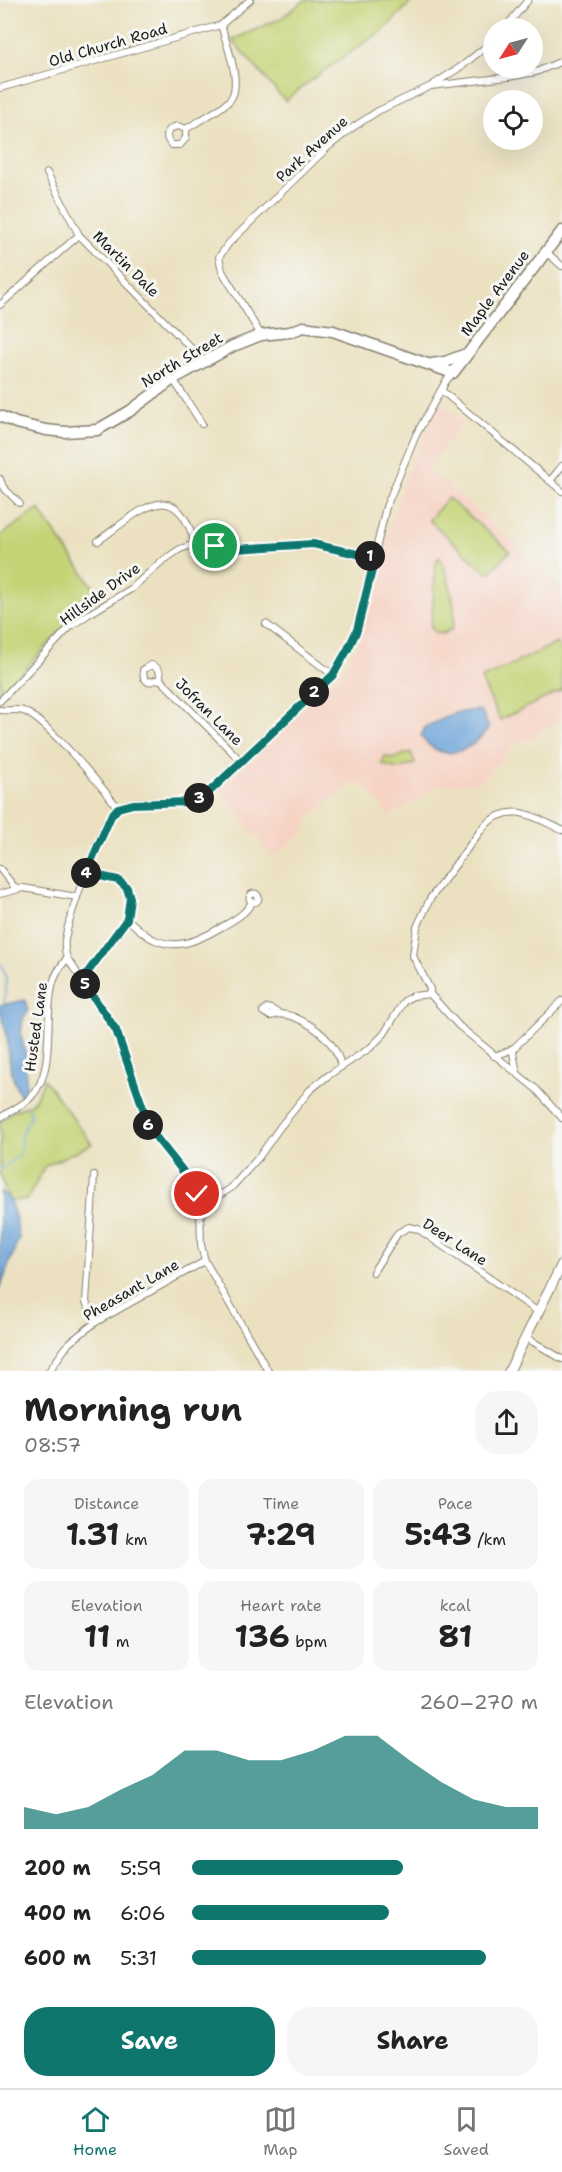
<!DOCTYPE html>
<html lang="en">
<head>
<meta charset="utf-8">
<style>
  body { margin:0; font-family:"Shantell Sans",sans-serif; background:#f6f6f6; color:#222; height:100vh; display:flex; flex-direction:column; font-size:22px; white-space:nowrap }
  * { box-sizing:border-box; margin:0 }
  p { font-size:20px; color:#767676 }
  .icon { flex:none; width:33px; height:33px; fill:none; stroke:currentColor; stroke-width:2; stroke-linecap:round; stroke-linejoin:round }
  .map { position:relative; height:1371px; overflow:hidden }
  .drawer { display:flex; flex-direction:column; background:#fff; flex:1 }
  .drawer>* { flex:none }
  .needle { width:39px; rotate:234deg }
  .fabs { position:absolute; left:483px; top:18px; display:grid; gap:12px }
  .fabs a { display:grid; place-items:center; width:60px; height:60px; border-radius:50%; background:#fff; box-shadow:0 6px 24px #0002; font-size:30px }
  .pin { position:absolute; display:grid; place-items:center; width:51px; height:51px; color:#fff; margin:-26px; border:3px solid #fff; border-radius:50%; box-shadow:0 2px 6px #0007 }
  .km { position:absolute; width:30px; height:30px; margin:-15px; border-radius:50%; background:#222; color:#fff; font-size:16px; line-height:30px; text-align:center }
  .round { display:grid; place-items:center; flex:none; width:63px; height:63px; border-radius:24px; background:#f6f6f6 }
  .headline { display:flex; align-items:center; justify-content:space-between; height:102px; padding:0 24px }
  h1 { font-size:33px; font-weight:700; line-height:45px }
  .stats { display:grid; grid-template-columns:repeat(3,1fr); gap:9px; height:102px; padding:6px 24px }
  .stats div { display:grid; align-content:center; border-radius:15px; background:#f6f6f6; text-align:center }
  .stats b { font-size:30px; font-weight:700 }
  .stats small { font-size:16px; font-weight:400 }
  .stats p { font-size:16px }
  .chart { height:168px; padding:12px 24px }
  .chart p { display:flex; justify-content:space-between }
  .chart svg { width:100%; height:108px; margin-top:6px; fill:#0f766e; opacity:.7 }
  .cta { display:flex; gap:12px; margin-top:auto; padding:12px 24px }
  .cta a { flex:1; height:69px; border-radius:24px; background:#0f766e; color:#fff; font-size:24px; font-weight:700; line-height:69px; text-align:center }
  .cta a+a { background:#f6f6f6; color:#222 }
  ul { padding:0 24px; list-style:none; font-size:20px }
  li { display:grid; grid-template-columns:96px 72px 1fr; align-items:center; height:45px }
  li i { height:15px; border-radius:8px; background:#0f766e }
  .tabs { display:flex; justify-content:space-around; align-items:center; height:84px; border-top:2px solid #e0e0e0; background:#fff; font-size:16px; color:#767676 }
  .tabs a { display:grid; justify-items:center; gap:3px }
  .tabs .selected { color:#0f766e }
  .map>svg:first-child { display:block }
  .built { fill:#f6d2c3 }
  .green { fill:#c4d375; stroke:#707848; stroke-width:1.5 }
  .water { fill:#6aa3d9; stroke:#43607a; stroke-width:1.5 }
  .lines { fill:none; stroke-linecap:round; stroke-linejoin:round }
  .stream { stroke:#6aa3d9; stroke-width:1.5 }
  .street-casing { stroke:#847e6e; stroke-width:8 }
  .secondary-casing { stroke:#847e6e; stroke-width:11 }
  .primary-casing { stroke:#847e6e; stroke-width:13 }
  .street { stroke:#fff; stroke-width:6 }
  .secondary { stroke:#fff; stroke-width:9 }
  .primary { stroke:#fff; stroke-width:10 }
  .route-casing { stroke:#fff; stroke-width:12 }
  .route { stroke:#0f766e; stroke-width:8 }
  .labels { text-anchor:middle; stroke-width:6; stroke-linejoin:round; paint-order:stroke }
  .street-label { font-size:15px; fill:#1c1c1c; stroke:#f6f6f2 }
</style>
</head>
<body>
<div class="map">
<svg width="562" height="1371" viewBox="0 0 562 1371">
  <rect width="100%" height="100%" fill="#f6f6f2"/>
  <filter id="ink" filterUnits="userSpaceOnUse"><feTurbulence type="fractalNoise" baseFrequency=".0167" numOctaves="2"/><feDisplacementMap in="SourceGraphic" scale="12" xChannelSelector="R" yChannelSelector="G"/><feConvolveMatrix kernelMatrix="1 2 1 2 8 2 1 2 1" color-interpolation-filters="sRGB"/></filter>
  <filter id="wash" filterUnits="userSpaceOnUse"><feTurbulence type="fractalNoise" baseFrequency=".008" numOctaves="4" result="noise"/><feDisplacementMap in="SourceGraphic" scale="24" xChannelSelector="R" yChannelSelector="G"/><feGaussianBlur stdDeviation="1.35" result="paint"/><feColorMatrix in="noise" values="0 0 0 0 0 0 0 0 0 0 0 0 0 0 0 0 0 1.4 0 .05"/><feComposite in="paint" operator="in"/></filter>
  <g filter="url(#wash)">
    <rect width="100%" height="100%" fill="#ebe1c0"/>
    <polygon class="built" points="439,402 464,422 427,468 489,520 562,588 562,719 525,742 515,744 505,754 500,763 496,764 479,782 433,787 418,803 414,804 410,802 390,817 365,786 353,784 312,815 300,835 273,858 220,789 339,674 356,648 371,606 393,514 406,476"/>
    <g class="green">
      <polygon points="305,0 413,0 385,29 322,72 285,101 232,40 281,18"/>
      <polygon points="448,498 510,551 490,573 487,573 429,520"/>
      <path d="M39,509C59,540 81,568 101,599L81,609L11,684L0,693V536Z"/>
      <path d="M439,557C448,573 459,612 452,629L442,634L435,632L431,627L436,562Z"/>
      <polygon points="557,643 562,653 562,690 500,720 481,679"/>
      <polygon points="411,752 415,764 397,769 382,764 385,756 392,759"/>
      <polygon points="44,1079 92,1144 45,1166 27,1200 9,1201 0,1174 0,1123 13,1111 29,1105 35,1099"/>
    </g>
    <g class="water">
      <path d="M477,710L482,712L489,728C470,752 442,765 421,736L425,727L455,713Z"/>
      <path d="M25,1000L28,1011L23,1019L21,1035L26,1055V1086L28,1093L22,1097C10,1080 9,1058 7,1038C6,1027 0,1017 0,1005Z"/>
      <polygon points="0,1191 9,1198 15,1216 19,1238 0,1289"/>
    </g>
    <g class="lines">
      <g class="stream">
        <path d="M0,963C10,978 6,989 4,1005"/>
        <polyline points="0,1170 20,1155 21,1134 31,1116 27,1106"/>
      </g>
    </g>
  </g>
  <g filter="url(#ink)">
    <g class="lines">
      <g class="street-casing">
        <g id="street">
          <polyline points="505,28 528,0"/>
          <polyline points="434,84 462,66 494,40"/>
          <polyline points="0,88 221,25 250,0"/>
          <path d="M186,129V138L180,145H172C163,137 167,128 178,126L186,129C200,120 217,112 229,101C244,86 226,43 221,25"/>
          <polyline points="47,173 79,235 188,345 203,361"/>
          <polyline points="546,252 562,266"/>
          <polyline points="0,305 79,235"/>
          <polyline points="261,335 222,271 219,257 229,243 327,148 352,128 378,111 431,86 508,77 536,72 562,61"/>
          <polyline points="173,379 202,424"/>
          <polyline points="441,390 562,491"/>
          <polyline points="0,479 3,487 19,503"/>
          <polyline points="550,481 562,466"/>
          <path d="M98,541C137,514 175,471 195,544"/>
          <polyline points="266,624 333,675"/>
          <path d="M160,679L148,682L144,678L143,670L151,665C158,667 161,672 160,679L241,761"/>
          <polyline points="0,701 70,627 89,614 131,589 161,562 180,549 195,544 235,549 313,544 375,558"/>
          <path d="M0,710C7,711 17,709 23,711C45,718 103,788 118,808"/>
          <polyline points="0,869 16,889"/>
          <circle cx="254" cy="898" r="4.5"/>
          <polyline points="0,894 23,888 77,897"/>
          <path d="M127,919C135,925 144,935 153,939C177,951 199,940 220,928C232,921 245,915 252,902"/>
          <polyline points="82,980 127,919 130,898 127,888 119,880 85,873"/>
          <polyline points="430,994 459,1026 536,1089 562,1118"/>
          <path d="M280,1014L270,1016L263,1012L267,1008C273,1009 275,1012 280,1014C284,1015 290,1015 294,1017C316,1026 337,1043 341,1067"/>
          <polyline points="494,1056 506,1052 515,1047"/>
          <polyline points="517,1072 513,1053 515,1047 562,1001"/>
          <path d="M0,1118C9,1111 23,1106 31,1097C57,1070 43,1017 53,983C55,974 61,966 67,958"/>
          <polyline points="94,1176 86,1302 96,1322"/>
          <path d="M197,1194L220,1195L231,1188L259,1157L280,1127L310,1090L329,1075L370,1048L384,1034L404,1001L413,996L430,994V989L413,956L417,927L430,899L484,826C512,800 533,817 562,830"/>
          <polyline points="200,1216 220,1195"/>
          <polyline points="373,1272 398,1233 409,1227 418,1229 537,1311"/>
          <polyline points="525,1337 562,1359"/>
          <polyline points="49,1371 69,1343 96,1322 205,1261"/>
          <path d="M268,1371L205,1261L201,1245L200,1208L196,1189L151,1131L116,1030L67,958C65,952 64,947 65,940C68,918 102,819 118,808C134,797 168,804 187,802C195,801 202,797 208,793L333,675L349,649L357,630L386,507L416,435L446,381L453,373"/>
        </g>
      </g>
      <g class="secondary-casing">
        <polyline id="secondary" points="509,1371 562,1264"/>
      </g>
      <g class="primary-casing">
        <g id="primary">
          <polyline points="432,364 445,362 466,354"/>
          <polyline points="0,416 16,423 46,430 65,432 97,430 130,411 173,379 233,346 261,335 290,332 303,327 333,331 453,373 562,231"/>
        </g>
      </g>
      <use href="#street" class="street"/>
      <use href="#secondary" class="secondary"/>
      <use href="#primary" class="primary"/>
    </g>
  </g>
  <g class="lines" filter="url(#ink)">
    <g class="route-casing">
      <polyline id="route" points="197,1194 182,1170 151,1131 116,1030 82,980 127,919 130,898 127,888 118,880 86,873 111,816 118,808 133,804 188,802 208,793 333,675 348,649 357,630 375,558 313,544 235,549 215,546"/>
    </g>
    <use href="#route" class="route"/>
  </g>
  <g class="labels">
    <g class="street-label">
      <text transform="translate(108 45) rotate(-16)" y="5">Old Church Road</text>
      <text transform="translate(312 149) rotate(-42)" y="5">Park Avenue</text>
      <text transform="translate(126 264) rotate(45)" y="5">Martin Dale</text>
      <text transform="translate(495 293) rotate(-53)" y="5">Maple Avenue</text>
      <text transform="translate(182 360) rotate(-31)" y="5">North Street</text>
      <text transform="translate(100 594) rotate(-36)" y="5">Hillside Drive</text>
      <text transform="translate(209 712) rotate(45)" y="5">Jofran Lane</text>
      <text transform="translate(36 1027) rotate(-82)" y="5">Husted Lane</text>
      <text transform="translate(455 1242) rotate(33)" y="5">Deer Lane</text>
      <text transform="translate(131 1290) rotate(-30)" y="5">Pheasant Lane</text>
    </g>
  </g>
</svg>
<div class="fabs">
<a><svg class="needle" viewBox="-14 -14 28 28"><path d="M0-13l5 13h-10z" fill="#e53935"/><path d="M0 13l5-13h-10z" fill="#767676"/></svg></a>
<a><svg class="icon" aria-label="locate" viewBox="0 0 24 24"><circle cx="12" cy="12" r="6"/><path d="M12 2v4M12 18v4M2 12h4M18 12h4"/></svg></a>
</div>
<div class="pin" style="left:215px;top:546px;background:#1e9e55"><svg class="icon" aria-label="arrive" viewBox="0 0 24 24"><path d="M6 21V4h12l-3 4 3 4H6"/></svg></div>
<div class="pin" style="left:197px;top:1194px;background:#d93025"><svg class="icon" aria-label="check" viewBox="0 0 24 24"><path d="M5 12l5 5 9-10"/></svg></div>
<b class="km" style="left:370px;top:556px">1</b>
<b class="km" style="left:314px;top:692px">2</b>
<b class="km" style="left:199px;top:798px">3</b>
<b class="km" style="left:86px;top:873px">4</b>
<b class="km" style="left:85px;top:984px">5</b>
<b class="km" style="left:148px;top:1125px">6</b>
</div>
<section class="drawer">
<div class="headline"><div><h1>Morning run</h1><p>08:57</p></div><a class="round"><svg class="icon" aria-label="share" viewBox="0 0 24 24"><path d="M12 15V3M7 8l5-5 5 5M5 13v7h14v-7"/></svg></a></div>
<div class="stats">
<div><p>Distance</p><b>1.31<small> km</small></b></div>
<div><p>Time</p><b>7:29</b></div>
<div><p>Pace</p><b>5:43<small> /km</small></b></div>
</div>
<div class="stats">
<div><p>Elevation</p><b>11<small> m</small></b></div>
<div><p>Heart rate</p><b>136<small> bpm</small></b></div>
<div><p>kcal</p><b>81</b></div>
</div>
<div class="chart"><p><span>Elevation</span>260–270 m</p>
<svg viewBox="0 0 160 44" preserveAspectRatio="none"><path d="M0 44V35L10 38L20 35L30 28L40 22L50 12L60 12L70 16L80 16L90 12L100 6L110 6L120 16L130 25L140 32L150 35L160 35V44z"/></svg>
</div>
<ul>
<li><b>200 m</b>5:59<i style="width:61%"></i></li>
<li><b>400 m</b>6:06<i style="width:57%"></i></li>
<li><b>600 m</b>5:31<i style="width:85%"></i></li>
</ul>
<div class="cta"><a>Save</a><a>Share</a></div>
</section>
<nav class="tabs">
<a class="selected"><svg class="icon" aria-label="home" viewBox="0 0 24 24"><path d="M3 11l9-7 9 7M6 9v11h12V9"/></svg>Home</a>
<a><svg class="icon" aria-label="map" viewBox="0 0 24 24"><path d="M3 6l6-2 6 2 6-2v14l-6 2-6-2-6 2zM9 4v14M15 6v14"/></svg>Map</a>
<a><svg class="icon" aria-label="saved" viewBox="0 0 24 24"><path d="M7 4h10v16l-5-4-5 4z"/></svg>Saved</a>
</nav>
</body>
</html>
